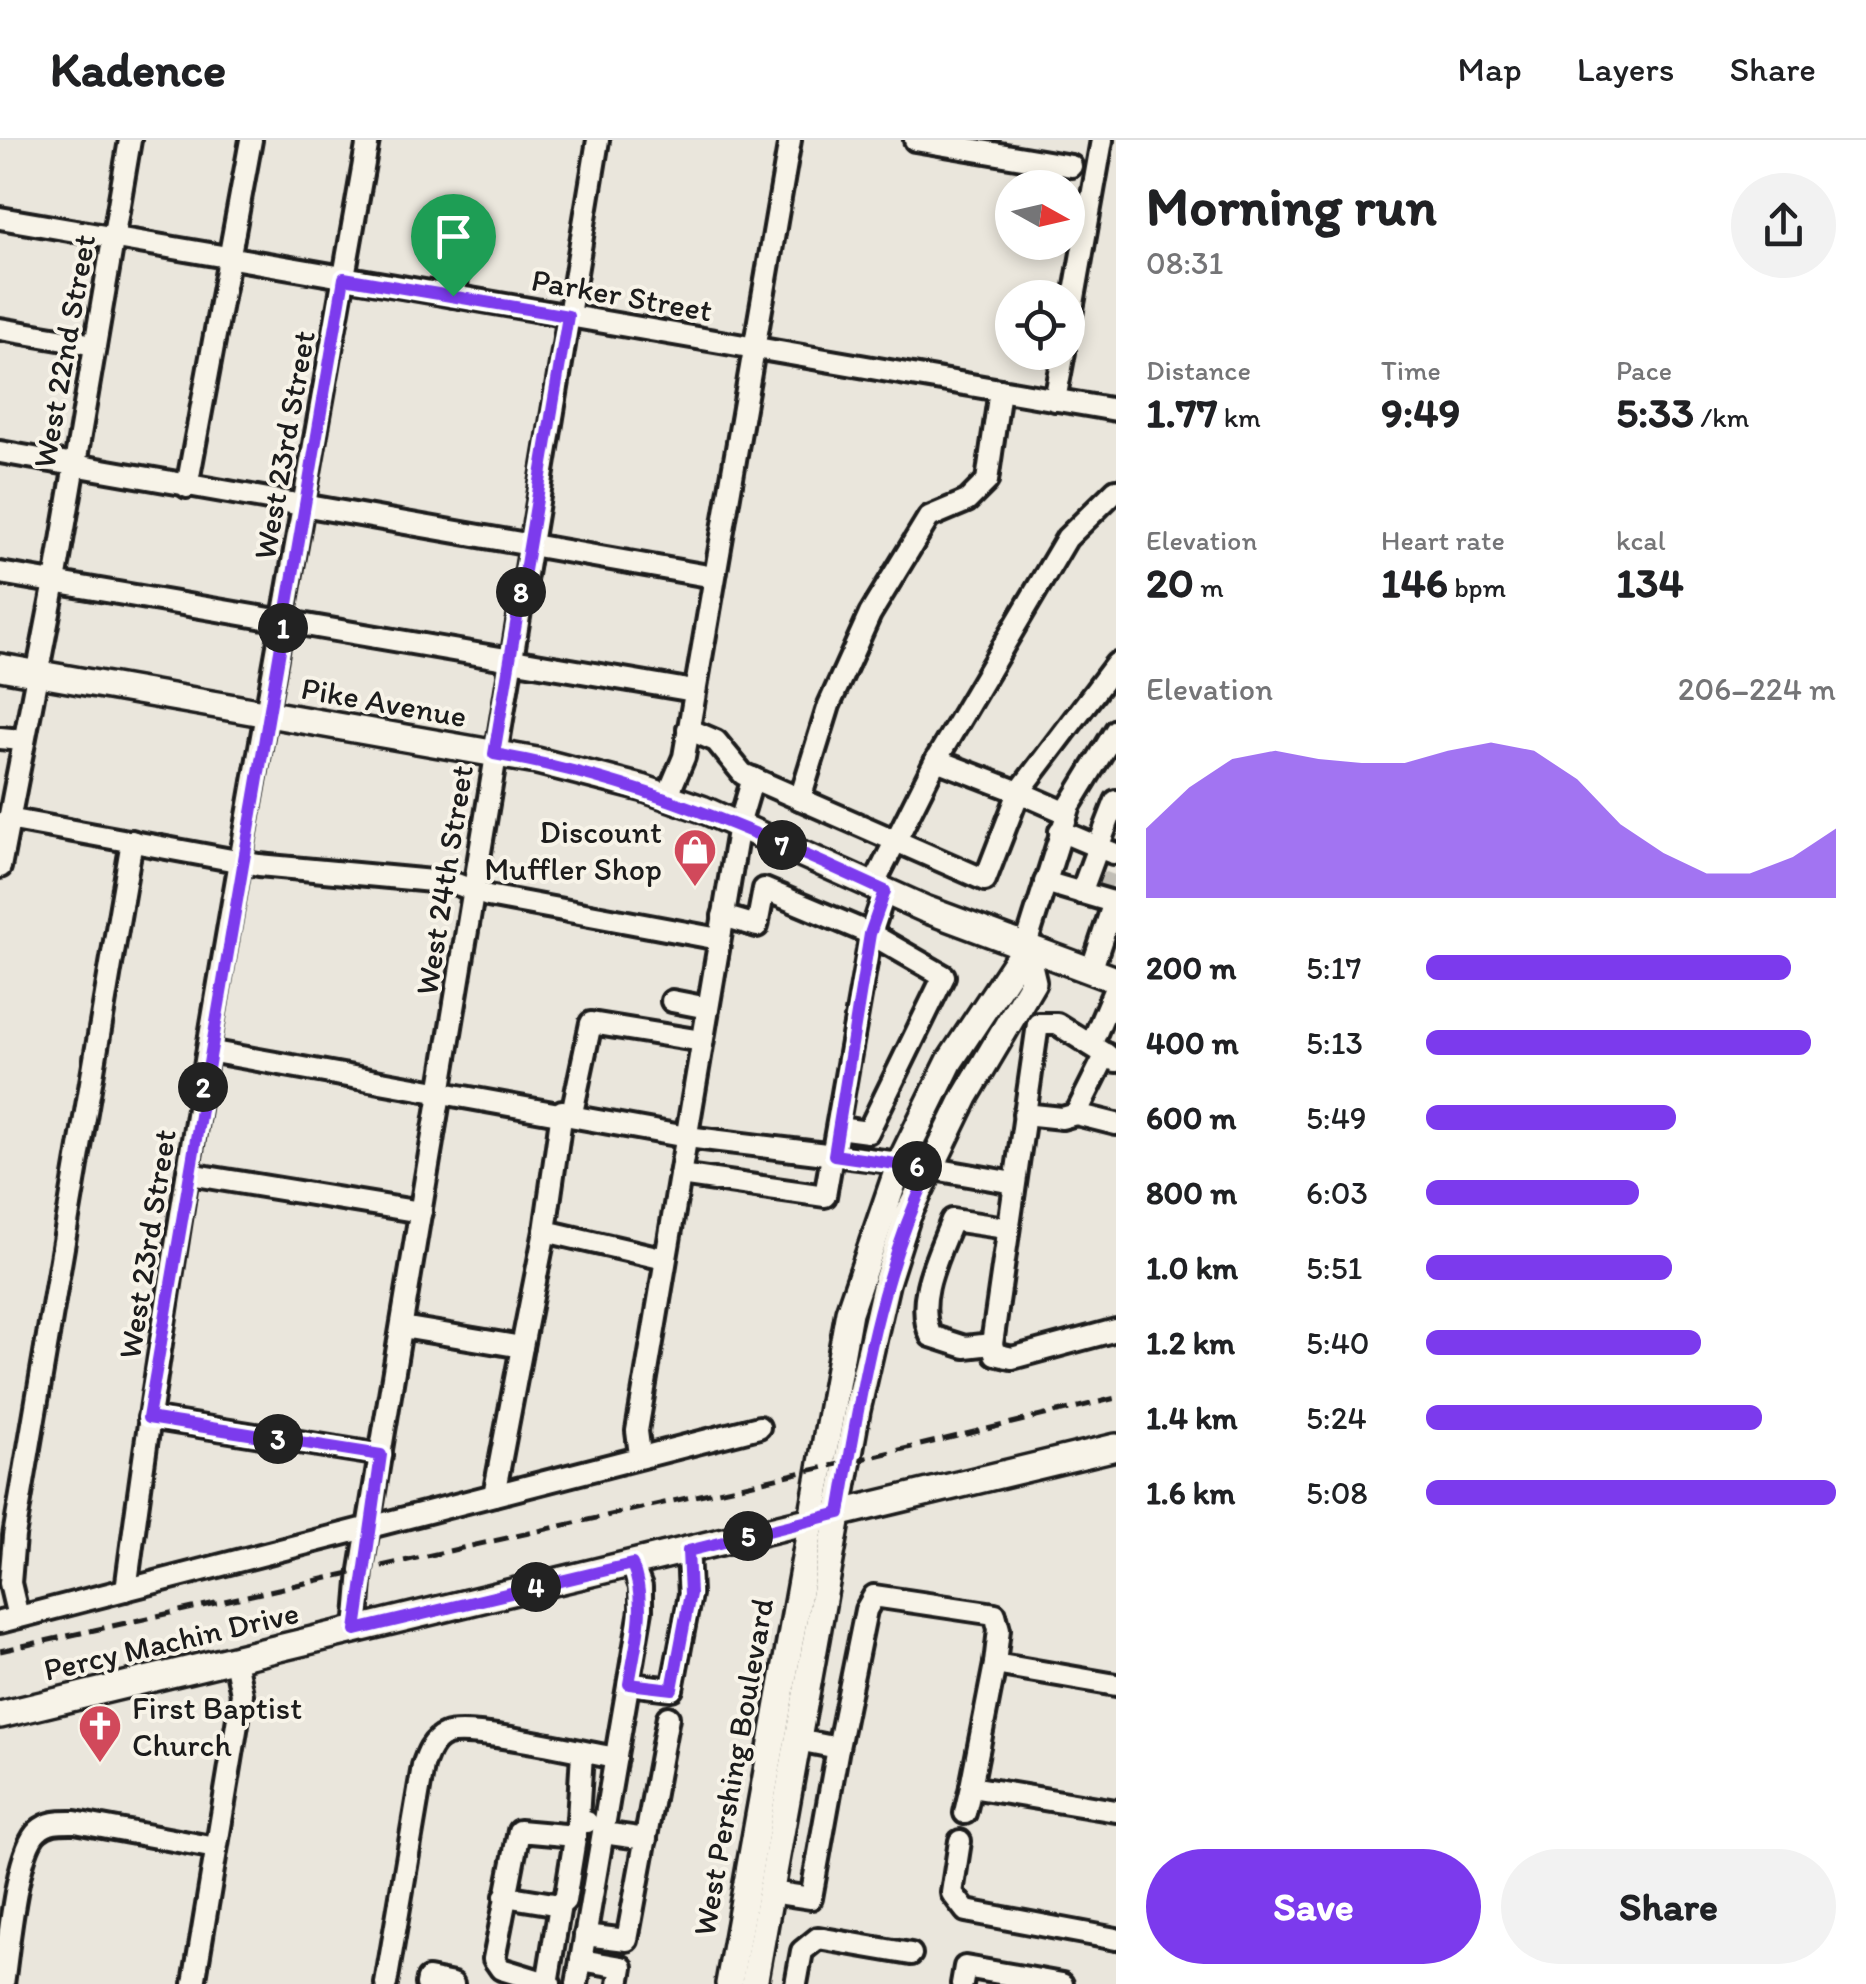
<!DOCTYPE html>
<html lang="en">
<head>
<meta charset="utf-8">
<style>
  body { margin:0; font-family:Itim,sans-serif; background:#f2f2f2; color:#202124; height:100vh; display:flex; flex-direction:column; font-size:38px; white-space:nowrap }
  * { box-sizing:border-box; margin:0 }
  p { font-size:32px; color:#757577 }
  .icon { flex:none; width:55px; height:55px; fill:none; stroke:currentColor; stroke-width:2; stroke-linecap:round; stroke-linejoin:round }
  .map { position:relative; flex:1; overflow:hidden }
  .panel { display:flex; flex-direction:column; background:#fff; width:750px }
  .panel>* { flex:none }
  .needle { width:65px; rotate:98deg }
  .tools { position:absolute; left:995px; top:30px; display:grid; gap:20px }
  .tools a { display:grid; place-items:center; width:90px; height:90px; border-radius:50%; background:#fff; box-shadow:0 5px 15px #0003; font-size:50px }
  .pin { position:absolute; display:grid; place-items:center; width:85px; height:85px; color:#fff; margin:-102px -42px; border-radius:50% 50% 50% 0; rotate:-45deg; box-shadow:0 0 10px #0007 }
  .pin .icon { rotate:45deg }
  .km { position:absolute; width:50px; height:50px; margin:-25px; border-radius:50%; background:#222; color:#fff; font-size:28px; line-height:50px; text-align:center }
  .round { display:grid; place-items:center; flex:none; width:105px; height:105px; border-radius:52px; background:#f2f2f2 }
  .overview { display:flex; align-items:center; justify-content:space-between; height:170px; padding:0 30px }
  h1 { font-size:55px; font-weight:700; line-height:75px }
  .figures { display:grid; grid-template-columns:repeat(3,1fr); gap:15px; height:170px; padding:10px 30px }
  .figures div { display:grid; align-content:center }
  .figures b { font-size:42px; font-weight:700 }
  .figures small { font-size:28px; font-weight:400 }
  .figures p { font-size:28px }
  .chart { height:280px; padding:20px 30px }
  .chart p { display:flex; justify-content:space-between }
  .chart svg { width:100%; height:180px; margin-top:10px; fill:#7c3aed; opacity:.7 }
  .cta { display:flex; gap:20px; margin-top:auto; padding:20px 30px }
  .cta a { flex:1; height:115px; border-radius:60px; background:#7c3aed; color:#fff; font-size:40px; font-weight:700; line-height:115px; text-align:center }
  .cta a+a { background:#f2f2f2; color:#202124 }
  ul { padding:0 30px; list-style:none; font-size:32px }
  li { display:grid; grid-template-columns:160px 120px 1fr; align-items:center; height:75px }
  li i { height:25px; border-radius:12px; background:#7c3aed }
  header { display:flex; align-items:center; gap:60px; box-sizing:border-box; height:140px; padding:0 50px; background:#fff; border-bottom:2px solid #e0e0e0 }
  header strong { font-size:48px }
  nav { display:flex; gap:55px; margin-inline-start:auto; font-size:35px }
  main { display:flex; flex:1; min-height:0 }
  .map>svg:first-child { display:block }
  .lines { fill:none; stroke-linecap:round; stroke-linejoin:round }
  .minor-tunnel { stroke:#c1beb6; stroke-width:20; stroke-dasharray:20 10; stroke-linecap:butt }
  .minor-casing { stroke:#1c1c1c; stroke-width:28 }
  .major-casing { stroke:#1c1c1c; stroke-width:32 }
  .minor { stroke:#f7f3e8; stroke-width:20 }
  .major { stroke:#f7f3e8; stroke-width:25 }
  .rail { stroke:#1c1c1c; stroke-width:5; stroke-dasharray:15 8; stroke-linecap:butt }
  .route-casing { stroke:#fff; stroke-width:20 }
  .route { stroke:#7c3aed; stroke-width:12 }
  .labels { text-anchor:middle; stroke-width:8; stroke-linejoin:round; paint-order:stroke }
  .street-label { font-size:32px; fill:#1c1c1c; stroke:#f7f3e8 }
  .poi-label { font-size:32px; fill:#1c1c1c; stroke:#f7f3e8; text-anchor:end }
</style>
</head>
<body>
<header>
<strong>Kadence</strong>
<nav><a>Map</a><a>Layers</a><a>Share</a></nav>
</header>
<main>
<div class="map">
<svg width="1116" height="1844" viewBox="0 0 1116 1844">
  <rect width="100%" height="100%" fill="#eae6dc"/>
  <filter id="ink" filterUnits="userSpaceOnUse"><feTurbulence type="fractalNoise" baseFrequency=".01" numOctaves="2"/><feDisplacementMap in="SourceGraphic" scale="20" xChannelSelector="R" yChannelSelector="G"/><feConvolveMatrix kernelMatrix="1 2 1 2 8 2 1 2 1" color-interpolation-filters="sRGB"/></filter>
  <g filter="url(#ink)">
    <g class="lines">
      <polyline class="minor-tunnel" points="1100,751 1108,728"/>
      <g class="minor-casing">
        <g id="minor">
          <polyline points="915,0 1071,26"/>
          <polyline points="0,78 1116,270"/>
          <polyline points="453,156 468,94"/>
          <polyline points="0,189 95,205"/>
          <polyline points="1068,192 1102,0"/>
          <polyline points="1055,260 1064,212"/>
          <polyline points="0,312 714,437"/>
          <polyline points="187,347 251,0"/>
          <polyline points="0,433 694,551"/>
          <path d="M688,589L716,601L743,634L985,740L1019,652L936,620C915,662 894,704 873,746"/>
          <polyline points="0,598 22,600"/>
          <polyline points="936,620 1067,398 1116,350"/>
          <polyline points="667,657 684,617 790,0"/>
          <polyline points="800,659 829,565 870,474 929,377 967,361 987,341 1000,250"/>
          <polyline points="1067,673 1019,652 1116,524"/>
          <polyline points="8,679 259,725 454,743 488,756 719,799"/>
          <polyline points="1060,691 1098,707 1116,661"/>
          <polyline points="0,727 55,442 130,0"/>
          <polyline points="1045,742 1116,763"/>
          <polyline points="1081,753 1098,707 1113,713"/>
          <polyline points="723,776 757,786 764,749 871,794 885,751"/>
          <polyline points="1025,808 1070,665 1116,590"/>
          <polyline points="1091,831 1114,762"/>
          <polyline points="672,861 708,868"/>
          <polyline points="1091,905 1116,846"/>
          <polyline points="208,911 687,997 900,1023 1014,1043"/>
          <polyline points="1116,921 1057,884 1038,884 992,1204 995,1214 1012,1218 1116,1190"/>
          <polyline points="562,971 545,1091 665,1119"/>
          <polyline points="572,973 591,883 702,901"/>
          <polyline points="1024,974 1062,978 1076,974 1106,914"/>
          <polyline points="1076,974 1116,984"/>
          <polyline points="189,1034 421,1072"/>
          <polyline points="680,1035 825,1056 871,794 944,836 868,992 838,988"/>
          <polyline points="402,1187 522,1207 494,1355"/>
          <path d="M992,1204L965,1207L931,1196C914,1160 939,1114 952,1080L1006,1088"/>
          <polyline points="522,1207 545,1091"/>
          <polyline points="149,1278 381,1315"/>
          <polyline points="640,1315 637,1291 739,685 753,638"/>
          <path d="M126,1450C190,964 284,483 368,0"/>
          <polyline points="18,1477 10,1443 14,1396 132,701"/>
          <polyline points="0,1482 759,1287"/>
          <polyline points="356,1490 361,1430 598,0"/>
          <polyline points="995,1524 971,1647 1116,1671"/>
          <polyline points="629,1544 672,1549 690,1454 688,1411"/>
          <polyline points="798,1600 838,1608 866,1470 874,1456 995,1474 999,1489 995,1524 1116,1545"/>
          <polyline points="582,1613 578,1680 587,1682"/>
          <polyline points="965,1673 971,1647"/>
          <polyline points="603,1693 646,1699"/>
          <polyline points="960,1701 952,1753 966,1771 1116,1799"/>
          <polyline points="771,1752 811,1758 838,1608"/>
          <polyline points="505,1756 560,1765 565,1761 578,1680"/>
          <polyline points="585,1795 627,1800 668,1577"/>
          <polyline points="581,1820 622,1827 619,1844"/>
          <path d="M3,1844C8,1812 16,1710 38,1691C49,1681 61,1682 75,1682L216,1708"/>
          <polyline points="194,1844 242,1554 235,1520"/>
          <path d="M386,1844L423,1626C427,1614 432,1600 445,1595C468,1585 585,1613 616,1618"/>
          <polyline points="427,1844 428,1839 453,1844"/>
          <polyline points="547,1844 560,1765"/>
          <polyline points="550,1844 501,1829 494,1819 519,1691 576,1696"/>
          <polyline points="577,1844 641,1470 641,1447 632,1424"/>
          <polyline points="796,1844 802,1811 818,1798 911,1814"/>
          <polyline points="962,1844 965,1827 1062,1844"/>
        </g>
      </g>
      <g class="major-casing">
        <g id="major">
          <polyline points="0,527 537,621 642,648 702,669 925,769 1116,840"/>
          <polyline points="0,1575 1116,1307"/>
          <polyline points="729,1844 849,1172 900,1023 950,921 1025,808"/>
          <polyline points="754,1844 857,1270 886,1143 907,1077 965,957 1033,842 1025,808"/>
        </g>
      </g>
      <use href="#minor" class="minor"/>
      <use href="#major" class="major"/>
      <polyline class="rail" points="0,1511 866,1318 1116,1258"/>
    </g>
  </g>
  <g class="lines" filter="url(#ink)">
    <g class="route-casing">
      <path id="route" d="M344,138L568,176L494,614C634,638 758,692 885,751L870,794L834,1015L930,1029C878,1138 860,1255 840,1373L688,1411L690,1454L672,1549L629,1544C636,1502 648,1464 632,1424L356,1490L381,1315L148,1278Z"/>
    </g>
    <use href="#route" class="route"/>
  </g>
  <defs>
    <g id="shop-pin" transform="scale(2.25)"><path d="M0 17L-7.5 6A9.5 9.5 0 1 1 7.5 6Z" fill="#d1495b" stroke="#f7f3e8"/><path d="M-5-2.5h2.3a2.7 3.5 0 0 1 5.4 0H5L5.5 6h-11ZM-1.5-2.5h3a1.5 2.3 0 0 0-3 0Z" fill="#fff"/></g>
    <g id="church-pin" transform="scale(2.25)"><path d="M0 17L-7.5 6A9.5 9.5 0 1 1 7.5 6Z" fill="#d1495b" stroke="#f7f3e8"/><path d="M-1.2-6h2.4v3.5h3.3v2.4h-3.3V6h-2.4V-.1h-3.3v-2.4h3.3Z" fill="#fff"/></g>
  </defs>
  <g fill-rule="evenodd">
    <use href="#shop-pin" x="695" y="710"/>
    <use href="#church-pin" x="100" y="1586"/>
  </g>
  <g class="labels">
    <g class="street-label">
      <text transform="translate(622 155) rotate(10)" y="11">Parker Street</text>
      <text transform="translate(64 211) rotate(-80)" y="11">West 22nd Street</text>
      <text transform="translate(284 305) rotate(-80)" y="11">West 23rd Street</text>
      <text transform="translate(384 562) rotate(10)" y="11">Pike Avenue</text>
      <text transform="translate(444 740) rotate(-81)" y="11">West 24th Street</text>
      <text transform="translate(147 1104) rotate(-81)" y="11">West 23rd Street</text>
      <text transform="translate(171 1501) rotate(-13)" y="11">Percy Machin Drive</text>
      <text transform="translate(733 1627) rotate(-80)" y="11">West Pershing Boulevard</text>
    </g>
    <g class="poi-label">
      <text x="662" y="703">Discount<tspan x="662" dy="37">Muffler Shop</tspan></text>
      <text x="132" y="1579" text-anchor="start">First Baptist<tspan x="132" dy="37">Church</tspan></text>
    </g>
  </g>
</svg>
<div class="tools">
<a><svg class="needle" viewBox="-14 -14 28 28"><path d="M0-13l5 13h-10z" fill="#e53935"/><path d="M0 13l5-13h-10z" fill="#757577"/></svg></a>
<a><svg class="icon" aria-label="locate" viewBox="0 0 24 24"><circle cx="12" cy="12" r="6"/><path d="M12 2v4M12 18v4M2 12h4M18 12h4"/></svg></a>
</div>
<div class="pin" style="left:453px;top:156px;background:#1e9e55"><svg class="icon" aria-label="arrive" viewBox="0 0 24 24"><path d="M6 21V4h12l-3 4 3 4H6"/></svg></div>
<b class="km" style="left:283px;top:488px">1</b>
<b class="km" style="left:203px;top:947px">2</b>
<b class="km" style="left:278px;top:1299px">3</b>
<b class="km" style="left:536px;top:1447px">4</b>
<b class="km" style="left:748px;top:1396px">5</b>
<b class="km" style="left:917px;top:1026px">6</b>
<b class="km" style="left:782px;top:705px">7</b>
<b class="km" style="left:521px;top:452px">8</b>
</div>
<section class="panel">
<div class="overview"><div><h1>Morning run</h1><p>08:31</p></div><a class="round"><svg class="icon" aria-label="share" viewBox="0 0 24 24"><path d="M12 15V3M7 8l5-5 5 5M5 13v7h14v-7"/></svg></a></div>
<div class="figures">
<div><p>Distance</p><b>1.77<small> km</small></b></div>
<div><p>Time</p><b>9:49</b></div>
<div><p>Pace</p><b>5:33<small> /km</small></b></div>
</div>
<div class="figures">
<div><p>Elevation</p><b>20<small> m</small></b></div>
<div><p>Heart rate</p><b>146<small> bpm</small></b></div>
<div><p>kcal</p><b>134</b></div>
</div>
<div class="chart"><p><span>Elevation</span>206–224 m</p>
<svg viewBox="0 0 160 44" preserveAspectRatio="none"><path d="M0 44V27L10 17L20 10L30 8L40 10L50 11L60 11L70 8L80 6L90 8L100 15L110 26L120 33L130 38L140 38L150 34L160 27V44z"/></svg>
</div>
<ul>
<li><b>200 m</b>5:17<i style="width:89%"></i></li>
<li><b>400 m</b>5:13<i style="width:94%"></i></li>
<li><b>600 m</b>5:49<i style="width:61%"></i></li>
<li><b>800 m</b>6:03<i style="width:52%"></i></li>
<li><b>1.0 km</b>5:51<i style="width:60%"></i></li>
<li><b>1.2 km</b>5:40<i style="width:67%"></i></li>
<li><b>1.4 km</b>5:24<i style="width:82%"></i></li>
<li><b>1.6 km</b>5:08<i style="width:100%"></i></li>
</ul>
<div class="cta"><a>Save</a><a>Share</a></div>
</section>
</main>
</body>
</html>
